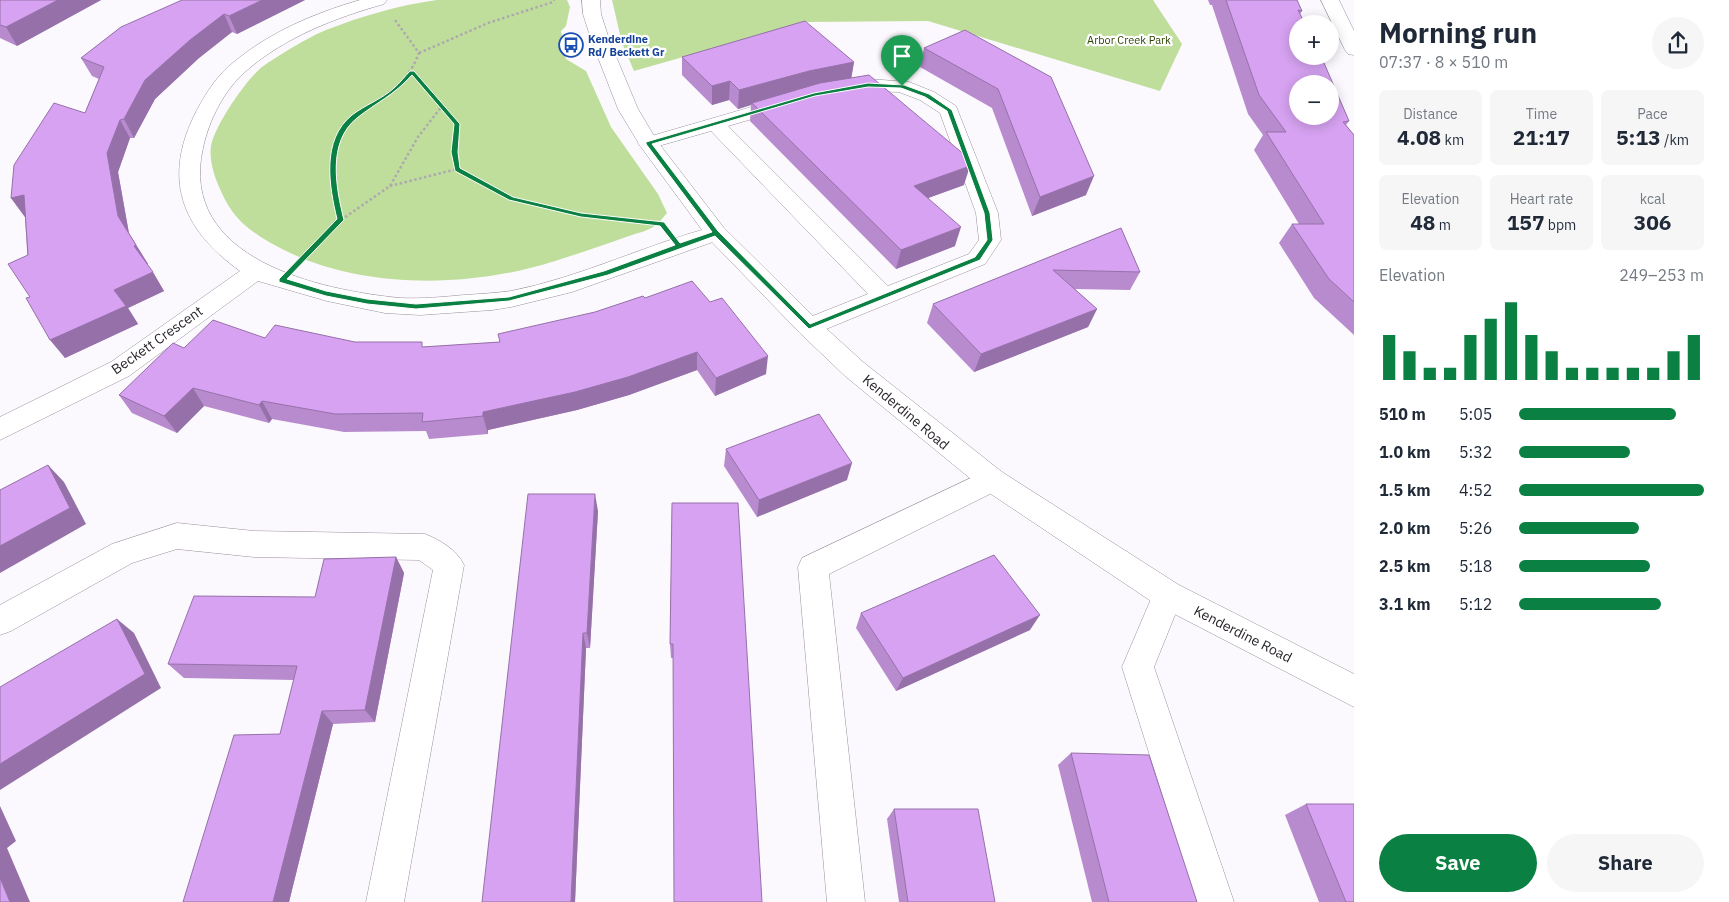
<!DOCTYPE html>
<html lang="en">
<head>
<meta charset="utf-8">
<style>
  body { margin:0; font-family:"IBM Plex Sans",sans-serif; background:#f6f6f7; color:#1f2937; height:100vh; display:flex; flex-direction:column; font-size:19px; white-space:nowrap }
  * { box-sizing:border-box; margin:0 }
  p { font-size:16px; color:#747a83 }
  .icon { flex:none; width:28px; height:28px; fill:none; stroke:currentColor; stroke-width:2; stroke-linecap:round; stroke-linejoin:round }
  .map { position:relative; flex:1; overflow:hidden }
  .sheet { display:flex; flex-direction:column; background:#fff; width:375px }
  .sheet>* { flex:none }
  .controls { position:absolute; left:1289px; top:15px; display:grid; gap:10px }
  .controls a { display:grid; place-items:center; width:50px; height:50px; border-radius:50%; background:#fff; box-shadow:0 2px 12px #0003; font-size:25px }
  .pin { position:absolute; display:grid; place-items:center; width:42px; height:42px; color:#fff; margin:-51px -21px; border-radius:50% 50% 50% 0; rotate:-45deg; box-shadow:0 0 5px #0007 }
  .pin .icon { rotate:45deg }
  .round { display:grid; place-items:center; flex:none; width:52px; height:52px; border-radius:26px; background:#f6f6f7 }
  .head { display:flex; align-items:center; justify-content:space-between; height:85px; padding:0 25px }
  h1 { font-size:28px; font-weight:800; line-height:38px }
  .stats { display:grid; grid-template-columns:repeat(3,1fr); gap:8px; height:85px; padding:5px 25px }
  .stats div { display:grid; align-content:center; border-radius:8px; background:#f6f6f7; text-align:center }
  .stats b { font-size:21px; font-weight:800 }
  .stats small { font-size:14px; font-weight:400 }
  .stats p { font-size:14px }
  .chart { height:140px; padding:10px 25px }
  .chart p { display:flex; justify-content:space-between }
  .chart svg { width:100%; height:90px; margin-top:5px; stroke:#0b8043; stroke-width:6 }
  .cta { display:flex; gap:10px; margin-top:auto; padding:10px 25px }
  .cta a { flex:1; height:58px; border-radius:30px; background:#0b8043; color:#fff; font-size:20px; font-weight:800; line-height:58px; text-align:center }
  .cta a+a { background:#f6f6f7; color:#1f2937 }
  ul { padding:0 25px; list-style:none; font-size:16px }
  li { display:grid; grid-template-columns:80px 60px 1fr; align-items:center; height:38px }
  li i { height:12px; border-radius:6px; background:#0b8043 }
  main { display:flex; flex:1; min-height:0 }
  .map>svg:first-child { display:block }
  .green { fill:#bfde9b }
  .lines { fill:none; stroke-linecap:round; stroke-linejoin:round }
  .minor-casing { stroke:#9a8f9f; stroke-width:1 }
  .tertiary-casing { stroke:#9a8f9f; stroke-width:1 }
  .path-far1 { stroke:#ada9af; stroke-width:2.5; stroke-dasharray:2.5 2.5; stroke-linecap:butt }
  .path { stroke:#ada9af; stroke-width:3; stroke-dasharray:4 4; stroke-linecap:butt }
  .minor { fill:#fff; fill-rule:evenodd }
  .tertiary { fill:#fff; fill-rule:evenodd }
  .wall { fill:#b88bcf }
  .shaded-wall { fill:#9671a9 }
  .building { fill:#d6a2f1; stroke:#9671a9; fill-rule:evenodd }
  .route { fill:#0b8043; stroke:#fff; fill-rule:evenodd }
  .labels { text-anchor:middle; stroke-width:4.5; stroke-linejoin:round; paint-order:stroke }
  .far-transit-label { font-size:11px; font-weight:bold; fill:#164399; stroke:#fff; text-anchor:start }
  .far-park-label { font-size:11px; fill:#2e4403; stroke:#fff }
  .street-label { font-size:14px; fill:#2a252c; stroke:#fff }
</style>
</head>
<body>
<main>
<div class="map">
<svg width="1354" height="902" viewBox="0 0 1354 902">
  <rect width="100%" height="100%" fill="#fbf9fd"/>
  <g class="green">
    <path d="M437,0H567L570,7L566,26L561,31L566,59L586,71L611,127L658,194L667,213C663,217 660,222 656,225C649,231 637,233 629,236C604,245 580,253 555,261C471,288 361,290 282,249C263,239 242,227 230,208C220,192 208,165 211,146C215,125 246,80 262,67C274,58 312,35 326,30C362,16 399,5 437,0Z"/>
    <polygon points="612,0 1153,0 1182,44 1160,91 928,21 806,22 634,71 622,43"/>
  </g>
  <g class="lines">
    <g class="minor-casing">
      <g id="minor">
        <path d="M360,0H387L384,4C335,18 285,37 246,71C224,90 209,120 203,148C178,259 319,290 400,298C422,299 443,297 464,295C480,294 496,293 511,291C582,277 647,244 716,226L724,228L727,233L724,238L572,292L511,307L492,310L420,315L385,313L327,301L258,281L129,376L0,440V417L111,362L240,271C180,228 162,177 197,110C206,93 218,74 234,62C270,32 315,13 360,0Z"/>
        <polygon points="1321,0 1339,0 1354,31 1354,55 1348,54 1345,50"/>
        <polygon points="868,79 909,82 934,92 956,106 998,213 1001,240 985,264 809,336 800,333 797,327 800,321 868,294 711,131 648,149 641,147 638,143 641,139 779,99 786,97 793,99 796,103 793,107 728,126 888,286 969,254 979,240 976,213 940,113 920,100 899,92 868,91 845,95 838,93 835,89 838,85"/>
        <polygon points="992,468 1002,472 1006,480 1002,488 829,574 865,902 827,902 798,567 802,558"/>
        <path d="M177,523L254,531L425,534C440,540 457,550 464,565L404,902H366L433,570L419,560L254,557L177,549L132,563L11,631L0,635V605L112,544Z"/>
        <polygon points="1168,581 1179,585 1183,595 1154,667 1234,902 1196,902 1122,667 1157,585"/>
      </g>
    </g>
    <g class="tertiary-casing">
      <polygon id="tertiary" points="582,0 600,0 601,14 610,42 638,109 657,141 724,228 818,321 863,362 1002,472 1179,585 1354,674 1354,707 1157,605 982,488 845,376 800,333 708,238 641,147 618,109 592,42 583,14"/>
    </g>
    <g class="path-far1">
      <polyline points="419,53 488,23 553,2 554,0"/>
      <polyline points="412,72 457,124 455,152 457,169 511,199 581,215 650,222"/>
      <polyline points="390,186 457,169"/>
      <polyline points="341,220 390,186 418,137 442,106"/>
      <path d="M335,226L341,220C332,186 323,140 355,116C384,93 404,91 419,53L395,20"/>
    </g>
    <polyline class="path" points="305,257 337,224"/>
    <use href="#minor" class="minor"/>
    <use href="#tertiary" class="tertiary"/>
  </g>
  <g class="wall">
    <polygon points="0,0 101,0 17,46 0,38"/>
    <polygon points="305,0 237,34 232,32 199,58 155,99 134,138 130,138 118,172 129,233 148,264 147,264 164,291 128,308 138,324 65,358 30,297 25,217 11,198 85,113 99,79 92,76 81,58 121,27"/>
    <polygon points="1208,0 1297,0 1302,11 1300,14 1349,121 1346,125 1354,135 1354,335 1314,298 1279,243 1292,224 1299,224 1254,150 1263,135 1248,114 1212,5 1210,5"/>
    <polygon points="924,48 1051,77 1086,195 1032,216 992,108 920,67"/>
    <polygon points="682,57 854,62 851,78 964,185 928,198 955,246 896,269 750,121 751,105 738,109 729,100 712,105 682,75"/>
    <polygon points="1121,228 1140,272 1130,290 1075,289 1097,309 1088,327 974,372 927,323 933,304"/>
    <polygon points="645,298 766,374 715,396 697,370 629,395 577,410 488,430 488,434 429,439 426,431 344,432 272,419 269,423 204,406 177,433 132,413 119,395 184,348 265,338 355,342 424,347 499,342 595,312"/>
    <polygon points="726,449 847,480 757,517 724,466"/>
    <polygon points="672,503 673,658 671,658 670,644"/>
    <polygon points="598,511 590,648 586,648 575,902 482,902"/>
    <polygon points="396,557 404,573 375,722 333,724 289,902 183,902 280,734 294,680 184,678 168,664 315,597"/>
    <polygon points="861,613 1030,630 896,691 856,628"/>
    <polygon points="1071,753 1197,902 1092,902 1058,765"/>
    <polygon points="1306,804 1354,902 1319,902 1285,815"/>
    <polygon points="894,809 995,902 899,902 887,819"/>
  </g>
  <g class="shaded-wall">
    <polygon points="58,0 101,0 17,46 6,27"/>
    <polygon points="262,0 305,0 237,34 229,16"/>
    <polygon points="224,14 232,32 199,58 155,99 134,138 124,119 145,80 190,40"/>
    <polygon points="854,62 851,80 752,103 751,105 738,109 739,90 809,71"/>
    <polygon points="730,81 729,100 712,105 712,86"/>
    <polygon points="120,120 130,138 118,172 129,234 118,216 107,153"/>
    <polygon points="970,166 964,185 909,205 914,186"/>
    <polygon points="1094,176 1086,195 1032,216 1040,197"/>
    <polygon points="24,195 37,214 25,217 11,198"/>
    <polygon points="961,227 955,246 896,269 901,250"/>
    <polygon points="136,245 148,264 146,265 134,246"/>
    <polygon points="153,272 164,291 128,308 138,324 65,358 50,340 114,290"/>
    <polygon points="1097,309 1088,327 974,372 981,354"/>
    <polygon points="697,352 697,370 629,395 577,410 488,430 488,434 483,416 483,412"/>
    <polygon points="768,356 766,374 715,396 716,378"/>
    <polygon points="193,388 204,406 177,433 164,416"/>
    <polygon points="262,401 272,419 269,423 259,405"/>
    <polygon points="852,463 847,480 757,517 759,500"/>
    <polygon points="48,465 64,482 86,524 0,573 0,546"/>
    <polygon points="595,494 598,511 590,648 587,633"/>
    <polygon points="396,557 404,573 375,722 365,710"/>
    <polygon points="1040,615 1030,630 896,691 903,678"/>
    <polygon points="117,619 134,633 161,688 0,790 0,764"/>
    <polygon points="583,633 586,648 575,902 571,902"/>
    <polygon points="322,711 333,724 289,902 273,902"/>
    <polygon points="0,806 16,841 7,848 30,902 10,902 0,878"/>
  </g>
  <g class="building">
    <polygon points="0,0 58,0 6,27 0,25"/>
    <polygon points="182,0 262,0 229,16 224,14 190,40 145,80 124,119 120,120 107,153 118,216 136,245 134,246 153,272 114,290 126,306 50,340 26,298 30,297 8,264 28,255 24,195 11,198 14,165 54,103 85,113 104,67 81,58 121,27"/>
    <path d="M1226,0H1297L1302,11L1298,10L1305,24H1298V56H1321L1349,121L1343,122L1354,135V302L1329,279L1292,224H1324L1266,132H1286L1259,95ZM1298,84H1330V116H1298Z"/>
    <polygon points="805,21 854,62 809,71 739,90 730,81 712,86 682,57"/>
    <polygon points="965,30 1051,77 1094,176 1040,197 998,89 924,48"/>
    <polygon points="869,75 966,156 970,166 914,186 961,227 901,250 752,103 820,83"/>
    <polygon points="1121,228 1140,272 1053,270 1097,309 981,354 933,304"/>
    <polygon points="692,281 710,302 722,298 768,356 716,378 697,352 628,377 575,392 483,412 483,416 422,422 423,413 335,414 262,401 259,405 193,388 164,416 119,395 173,343 184,348 213,320 265,338 275,325 355,342 422,342 422,347 500,342 498,334 595,312 643,296 645,298"/>
    <polygon points="819,414 852,463 759,500 726,449"/>
    <polygon points="48,465 70,508 0,546 0,490"/>
    <polygon points="528,494 595,494 587,633 583,633 571,902 482,902"/>
    <polygon points="672,503 738,503 762,902 674,902 673,644 670,644"/>
    <polygon points="994,555 1040,615 903,678 861,613"/>
    <polygon points="396,557 365,710 322,711 273,902 183,902 234,735 280,734 297,666 168,664 194,596 315,597 324,559"/>
    <polygon points="117,619 145,674 0,764 0,687"/>
    <polygon points="1071,753 1149,755 1197,902 1109,902"/>
    <polygon points="1306,804 1354,804 1354,902 1346,902"/>
    <polygon points="894,809 978,809 995,902 908,902"/>
    <polygon points="0,878 10,902 0,902"/>
  </g>
  <path class="route" d="M410,71H414L460,124L458,152L460,168L513,197L581,213L664,222L680,243L712,232L646,144V142L814,93L868,83L904,85L929,94L952,110L990,213L993,240L980,260L809,329L715,236L608,275L509,301L416,309L367,304L326,296L279,282V279L337,219C329,186 321,140 352,115C365,105 382,99 394,88C400,83 405,76 410,71ZM412,75L454,124L451,152L455,171L509,200L581,217L660,226L675,245L604,271L509,297L416,304L367,299L326,291L287,279L344,220C336,188 327,142 357,118C377,102 393,96 412,75ZM868,87L901,88L925,97L947,111L984,213L987,240L975,257L810,324L718,231L652,144L815,96Z"/>
  <defs>
    <g id="bus-ring" transform="scale(1.25)"><circle r="9.5" fill="#fff" stroke="#1a4fb4" stroke-width="1.5"/><path d="M-5-6H5V4H4V6H2V4H-2V6H-4V4H-5ZM-3.5-4V0h7V-4ZM-3.5 1.2v1.5H-2V1.2ZM2 1.2v1.5H3.5V1.2Z" fill="#1a4fb4"/></g>
  </defs>
  <g fill-rule="evenodd">
    <use href="#bus-ring" x="571" y="45"/>
  </g>
  <g class="labels">
    <g class="far-transit-label">
      <text x="588" y="43">Kenderdine<tspan x="588" dy="13">Rd/ Beckett Gr</tspan></text>
    </g>
    <g class="far-park-label">
      <text x="1129" y="44">Arbor Creek Park</text>
    </g>
    <g class="street-label">
      <text transform="translate(157 340) rotate(-35)" y="5">Beckett Crescent</text>
      <text transform="translate(906 412) rotate(40)" y="5">Kenderdine Road</text>
      <text transform="translate(1243 634) rotate(27)" y="5">Kenderdine Road</text>
    </g>
  </g>
</svg>
<div class="controls">
<a>+</a>
<a>−</a>
</div>
<div class="pin" style="left:902px;top:86px;background:#1e9e55"><svg class="icon" aria-label="arrive" viewBox="0 0 24 24"><path d="M6 21V4h12l-3 4 3 4H6"/></svg></div>
</div>
<section class="sheet">
<div class="head"><div><h1>Morning run</h1><p>07:37 · 8 × 510 m</p></div><a class="round"><svg class="icon" aria-label="share" viewBox="0 0 24 24"><path d="M12 15V3M7 8l5-5 5 5M5 13v7h14v-7"/></svg></a></div>
<div class="stats">
<div><p>Distance</p><b>4.08<small> km</small></b></div>
<div><p>Time</p><b>21:17</b></div>
<div><p>Pace</p><b>5:13<small> /km</small></b></div>
</div>
<div class="stats">
<div><p>Elevation</p><b>48<small> m</small></b></div>
<div><p>Heart rate</p><b>157<small> bpm</small></b></div>
<div><p>kcal</p><b>306</b></div>
</div>
<div class="chart"><p><span>Elevation</span>249–253 m</p>
<svg viewBox="0 0 160 44" preserveAspectRatio="none"><path d="M5 44V22M15 44V30M25 44V38M35 44V38M45 44V22M55 44V14M65 44V6M75 44V22M85 44V30M95 44V38M105 44V38M115 44V38M125 44V38M135 44V38M145 44V30M155 44V22"/></svg>
</div>
<ul>
<li><b>510 m</b>5:05<i style="width:85%"></i></li>
<li><b>1.0 km</b>5:32<i style="width:60%"></i></li>
<li><b>1.5 km</b>4:52<i style="width:100%"></i></li>
<li><b>2.0 km</b>5:26<i style="width:65%"></i></li>
<li><b>2.5 km</b>5:18<i style="width:71%"></i></li>
<li><b>3.1 km</b>5:12<i style="width:77%"></i></li>
</ul>
<div class="cta"><a>Save</a><a>Share</a></div>
</section>
</main>
</body>
</html>
